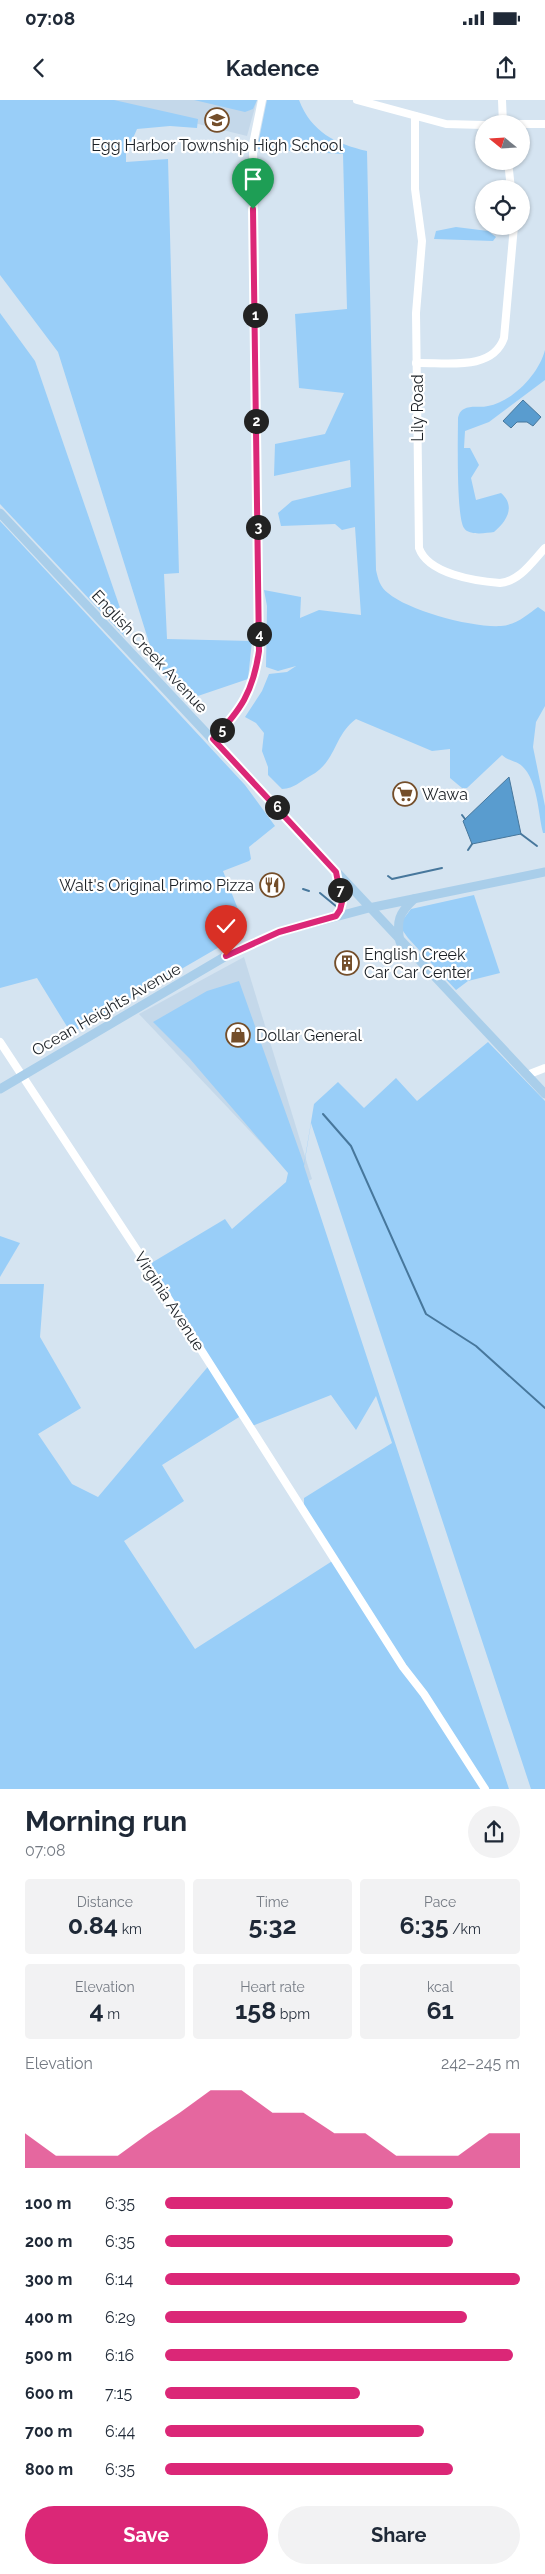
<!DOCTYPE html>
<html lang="en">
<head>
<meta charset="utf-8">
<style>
  body { margin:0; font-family:Raleway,sans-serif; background:#f2f2f3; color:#1f2937; height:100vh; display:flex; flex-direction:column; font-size:19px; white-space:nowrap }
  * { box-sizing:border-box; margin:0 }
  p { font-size:16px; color:#747a83 }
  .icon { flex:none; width:28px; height:28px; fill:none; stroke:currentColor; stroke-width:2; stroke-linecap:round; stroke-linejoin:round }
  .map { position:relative; height:1689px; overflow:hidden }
  .side { display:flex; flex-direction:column; background:#fff; flex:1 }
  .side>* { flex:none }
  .needle { width:32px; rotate:288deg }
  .fabs { position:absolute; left:475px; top:15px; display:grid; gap:10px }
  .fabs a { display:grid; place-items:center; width:55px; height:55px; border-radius:50%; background:#fff; box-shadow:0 1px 4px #0004; font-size:25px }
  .pin { position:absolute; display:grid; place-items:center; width:42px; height:42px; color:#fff; margin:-51px -21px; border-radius:50% 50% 50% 0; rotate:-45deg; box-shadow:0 0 5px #0007 }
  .pin .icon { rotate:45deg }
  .km { position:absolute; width:25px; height:25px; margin:-12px; border-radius:50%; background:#222; color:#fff; font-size:14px; line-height:25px; text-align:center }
  .round { display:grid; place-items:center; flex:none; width:52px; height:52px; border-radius:26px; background:#f2f2f3 }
  .overview { display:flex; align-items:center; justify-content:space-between; height:85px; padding:0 25px }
  h1 { font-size:28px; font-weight:700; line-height:38px }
  .stats { display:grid; grid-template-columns:repeat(3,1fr); gap:8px; height:85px; padding:5px 25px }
  .stats div { display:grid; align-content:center; border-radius:5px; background:#f2f2f3; text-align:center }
  .stats b { font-size:25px; font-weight:700 }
  .stats small { font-size:14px; font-weight:400 }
  .stats p { font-size:14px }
  .chart { height:140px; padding:10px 25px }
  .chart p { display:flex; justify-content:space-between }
  .chart svg { width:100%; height:90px; margin-top:5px; fill:#db2777; opacity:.7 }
  .button { display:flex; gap:10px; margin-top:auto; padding:10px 25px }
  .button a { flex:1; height:58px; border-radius:30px; background:#db2777; color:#fff; font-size:20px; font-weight:700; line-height:58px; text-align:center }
  .button a+a { background:#f2f2f3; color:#1f2937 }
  ul { padding:0 25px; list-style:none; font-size:16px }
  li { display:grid; grid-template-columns:80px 60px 1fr; align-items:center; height:38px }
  li i { height:12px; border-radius:6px; background:#db2777 }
  .status { display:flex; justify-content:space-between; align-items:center; height:35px; padding:0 25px; background:#fff; direction:ltr }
  .status svg { height:14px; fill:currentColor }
  header { display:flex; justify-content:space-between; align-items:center; height:65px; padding:0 25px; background:#fff; font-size:22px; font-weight:700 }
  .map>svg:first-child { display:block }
  .built { fill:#c4d8ea }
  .green { fill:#99cef8; fill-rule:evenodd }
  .water { fill:#599ccf; stroke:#47779c }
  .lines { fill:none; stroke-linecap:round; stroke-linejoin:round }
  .stream { stroke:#47779c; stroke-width:2 }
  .minor { stroke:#fff; stroke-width:8 }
  .major { stroke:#a9ceea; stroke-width:9 }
  .route-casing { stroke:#fff; stroke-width:10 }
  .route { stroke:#db2777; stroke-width:6 }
  .labels { text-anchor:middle; stroke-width:4.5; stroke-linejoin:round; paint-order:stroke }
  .poi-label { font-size:16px; fill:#1c2126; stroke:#fff; text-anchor:start }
  .street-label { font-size:16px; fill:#1c2126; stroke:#fff }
</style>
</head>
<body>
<div class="status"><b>07:08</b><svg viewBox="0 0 49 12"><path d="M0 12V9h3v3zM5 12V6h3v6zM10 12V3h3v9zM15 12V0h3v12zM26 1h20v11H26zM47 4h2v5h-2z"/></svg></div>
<header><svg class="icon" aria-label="back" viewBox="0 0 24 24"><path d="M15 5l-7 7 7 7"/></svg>Kadence<svg class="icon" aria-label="share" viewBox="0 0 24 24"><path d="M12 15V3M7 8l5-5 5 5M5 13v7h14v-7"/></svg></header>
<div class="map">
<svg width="545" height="1689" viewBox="0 0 545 1689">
  <rect width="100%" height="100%" fill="#d5e4f1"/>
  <g class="built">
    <polygon points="101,0 257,0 247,36"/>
    <polygon points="244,857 312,1079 301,1085 139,914"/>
  </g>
  <g class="green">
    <polygon points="0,0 114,0 198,19 197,28 170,26 137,29 126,54 126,62 168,59 179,473 164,474 167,539 252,541 248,579 189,599 157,568 58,252 0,175"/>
    <polygon points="194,0 257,0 253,9 245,12"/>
    <path d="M267,0H299C311,32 336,44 367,51L376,470C378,479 380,487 388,493C409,511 473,528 501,526C516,525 527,515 538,507L545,512V606L536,622L533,647L545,706V733H543C538,713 538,681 522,666C517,661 508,661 502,655L467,688H462L450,678V649L432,651L356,619C333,636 337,662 310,676C299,682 295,688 282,689L268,675V667L262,651L264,633L256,623L245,617L262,591L269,574L287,572L296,566L278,571L266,567L267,506L264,490L301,497L300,518L319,510L361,515L355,427L342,430L335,424L281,426L278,413L292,401L351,387L350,360L274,376L275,344L325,334L344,293L299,288L295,214L347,209L343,54L257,49Z"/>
    <polygon points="456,127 488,131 496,137 493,141 434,139 436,131"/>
    <polygon points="0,213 35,261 128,531 125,537 0,404"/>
    <path d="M545,250V280L489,322L465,331L464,348H470L479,365L471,378L476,400L501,393C516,406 507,421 494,432C486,433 469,436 464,428C456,416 458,337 458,318C459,314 460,311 464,309C471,305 480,308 488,306C512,302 539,274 545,250Z"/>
    <polygon points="0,421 245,685 275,726 249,747 251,759 249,761 223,771 243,822 243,829 240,835 71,933 37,878 0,888"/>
    <polygon points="474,795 500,873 468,881 456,890 408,838 403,831 402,821 411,809"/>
    <path d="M239,881L304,1064L314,1004L338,982L364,1008L396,978L417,1001L488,942L545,1001V1689H531L311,1023L304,1066L509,1689H0V1184H44L40,1237L81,1308L38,1334L72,1384L98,1397L211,1263L148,1165L225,1119L232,1129L286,1082L288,1073L190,959L153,922L207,891ZM331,1295L356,1330L376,1296L392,1343L304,1398V1406L337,1458L195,1549L124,1441L184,1401L162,1365L244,1314L252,1326Z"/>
    <polygon points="0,1136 20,1143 0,1177"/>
  </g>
  <g class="water">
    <polygon points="523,300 541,317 533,326 527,322 517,322 511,328 503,321"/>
    <polygon points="509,677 521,734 472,744 463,721"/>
  </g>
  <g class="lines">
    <g class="stream">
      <polyline points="462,715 465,719"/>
      <polyline points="521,734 537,746"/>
      <polyline points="468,750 472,744"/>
      <polyline points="388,776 392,779 442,768"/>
      <polyline points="303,789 309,791"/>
      <polyline points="320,793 337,807"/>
      <polyline points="323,1014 351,1046 426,1214 476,1246 545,1308"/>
    </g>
    <g class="minor">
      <polyline points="357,0 446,24 484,25"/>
      <polyline points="502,0 503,24"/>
      <path d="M415,16V89L422,141L416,213L419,448C428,474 475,481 500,483C520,481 532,462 545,448"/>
      <polyline points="521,24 545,24"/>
      <polyline points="508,61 511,89"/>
      <path d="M416,263C445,262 492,272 504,238L514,126"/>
      <path d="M213,639C241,610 253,591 259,551L253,44L262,0"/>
      <polyline points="0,942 154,1176 403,1567 424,1594 485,1689"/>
      <polyline points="527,975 545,968"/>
    </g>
    <g class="major">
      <polyline points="0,413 545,994"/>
      <path d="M336,816C347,803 339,787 336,772"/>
      <path d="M400,842C396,821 399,813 414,799"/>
      <polyline points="0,989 226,856 279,832 369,808 545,772"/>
    </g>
  </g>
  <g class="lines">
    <g class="route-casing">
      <path id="route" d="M226,856L279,832L336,816L340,810L342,802L336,772L213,639C241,610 253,592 259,551L253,109"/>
    </g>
    <use href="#route" class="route"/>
  </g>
  <defs>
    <g id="school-ring" transform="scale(1.25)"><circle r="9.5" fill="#fff" stroke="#744e2a" stroke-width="1.5"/><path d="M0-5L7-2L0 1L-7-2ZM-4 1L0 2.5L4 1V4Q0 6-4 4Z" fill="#744e2a"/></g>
    <g id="supermarket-ring" transform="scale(1.25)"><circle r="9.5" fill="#fff" stroke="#744e2a" stroke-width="1.5"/><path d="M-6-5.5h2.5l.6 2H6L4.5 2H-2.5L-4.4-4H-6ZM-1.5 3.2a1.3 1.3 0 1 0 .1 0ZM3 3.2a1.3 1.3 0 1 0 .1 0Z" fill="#744e2a"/></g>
    <g id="restaurant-ring" transform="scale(1.25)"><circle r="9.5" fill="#fff" stroke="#744e2a" stroke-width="1.5"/><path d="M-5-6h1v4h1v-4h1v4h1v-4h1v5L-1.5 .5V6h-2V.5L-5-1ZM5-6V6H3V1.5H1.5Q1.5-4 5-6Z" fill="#744e2a"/></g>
    <g id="building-ring" transform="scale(1.25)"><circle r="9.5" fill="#fff" stroke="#744e2a" stroke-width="1.5"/><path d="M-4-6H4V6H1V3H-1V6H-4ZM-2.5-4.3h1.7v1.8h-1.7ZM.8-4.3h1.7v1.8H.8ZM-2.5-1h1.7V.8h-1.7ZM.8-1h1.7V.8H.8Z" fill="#744e2a"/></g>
    <g id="shop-ring" transform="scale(1.25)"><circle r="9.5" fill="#fff" stroke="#744e2a" stroke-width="1.5"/><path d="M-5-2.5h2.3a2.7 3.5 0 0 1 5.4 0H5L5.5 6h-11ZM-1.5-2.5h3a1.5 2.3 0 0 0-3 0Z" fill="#744e2a"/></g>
  </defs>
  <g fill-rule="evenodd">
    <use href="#school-ring" x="217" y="20"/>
    <use href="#supermarket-ring" x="405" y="694"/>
    <use href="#restaurant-ring" x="272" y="785"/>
    <use href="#building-ring" x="347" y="863"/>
    <use href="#shop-ring" x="238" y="935"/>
  </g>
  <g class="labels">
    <g class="poi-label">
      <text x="217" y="51" text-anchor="middle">Egg Harbor Township High School</text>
      <text x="422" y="700">Wawa</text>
      <text x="254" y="791" text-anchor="end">Walt's Original Primo Pizza</text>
      <text x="364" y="860">English Creek<tspan x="364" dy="18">Car Car Center</tspan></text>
      <text x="256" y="941">Dollar General</text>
    </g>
    <g class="street-label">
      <text transform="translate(417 308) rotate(-90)" y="6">Lily Road</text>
      <text transform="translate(150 551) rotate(47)" y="6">English Creek Avenue</text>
      <text transform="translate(106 909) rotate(-30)" y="6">Ocean Heights Avenue</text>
      <text transform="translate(170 1201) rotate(57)" y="6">Virginia Avenue</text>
    </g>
  </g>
</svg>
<div class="fabs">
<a><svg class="needle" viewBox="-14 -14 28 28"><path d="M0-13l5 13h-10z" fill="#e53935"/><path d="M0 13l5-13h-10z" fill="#747a83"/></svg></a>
<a><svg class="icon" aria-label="locate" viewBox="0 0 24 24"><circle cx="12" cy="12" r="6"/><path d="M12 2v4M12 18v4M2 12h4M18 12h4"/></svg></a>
</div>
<div class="pin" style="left:253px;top:109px;background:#1e9e55"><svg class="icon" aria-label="arrive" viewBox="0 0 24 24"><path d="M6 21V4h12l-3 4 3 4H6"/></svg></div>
<div class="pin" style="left:226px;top:856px;background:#d93025"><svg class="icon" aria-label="check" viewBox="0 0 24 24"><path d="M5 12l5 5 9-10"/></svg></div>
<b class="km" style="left:255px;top:215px">1</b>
<b class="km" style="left:256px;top:321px">2</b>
<b class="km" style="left:258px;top:427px">3</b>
<b class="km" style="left:259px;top:534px">4</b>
<b class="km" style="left:222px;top:630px">5</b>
<b class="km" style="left:277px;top:707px">6</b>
<b class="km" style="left:340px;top:790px">7</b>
</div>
<section class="side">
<div class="overview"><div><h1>Morning run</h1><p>07:08</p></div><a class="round"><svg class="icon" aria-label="share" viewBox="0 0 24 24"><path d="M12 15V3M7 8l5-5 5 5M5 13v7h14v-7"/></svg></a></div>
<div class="stats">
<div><p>Distance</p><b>0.84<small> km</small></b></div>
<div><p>Time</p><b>5:32</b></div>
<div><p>Pace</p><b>6:35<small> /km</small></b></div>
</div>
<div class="stats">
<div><p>Elevation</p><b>4<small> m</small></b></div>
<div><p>Heart rate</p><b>158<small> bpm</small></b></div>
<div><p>kcal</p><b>61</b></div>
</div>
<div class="chart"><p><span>Elevation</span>242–245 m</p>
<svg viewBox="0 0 160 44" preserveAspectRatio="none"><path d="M0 44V27L10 38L20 38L30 38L40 27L50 17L60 6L70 6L80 17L90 17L100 27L110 27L120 38L130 38L140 38L150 27L160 27V44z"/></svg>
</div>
<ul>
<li><b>100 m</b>6:35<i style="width:81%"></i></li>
<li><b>200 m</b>6:35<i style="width:81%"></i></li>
<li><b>300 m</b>6:14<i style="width:100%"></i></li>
<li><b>400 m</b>6:29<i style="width:85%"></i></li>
<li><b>500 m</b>6:16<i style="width:98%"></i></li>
<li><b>600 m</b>7:15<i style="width:55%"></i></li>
<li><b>700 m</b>6:44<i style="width:73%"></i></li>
<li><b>800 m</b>6:35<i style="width:81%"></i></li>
</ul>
<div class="button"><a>Save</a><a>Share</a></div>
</section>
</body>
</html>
